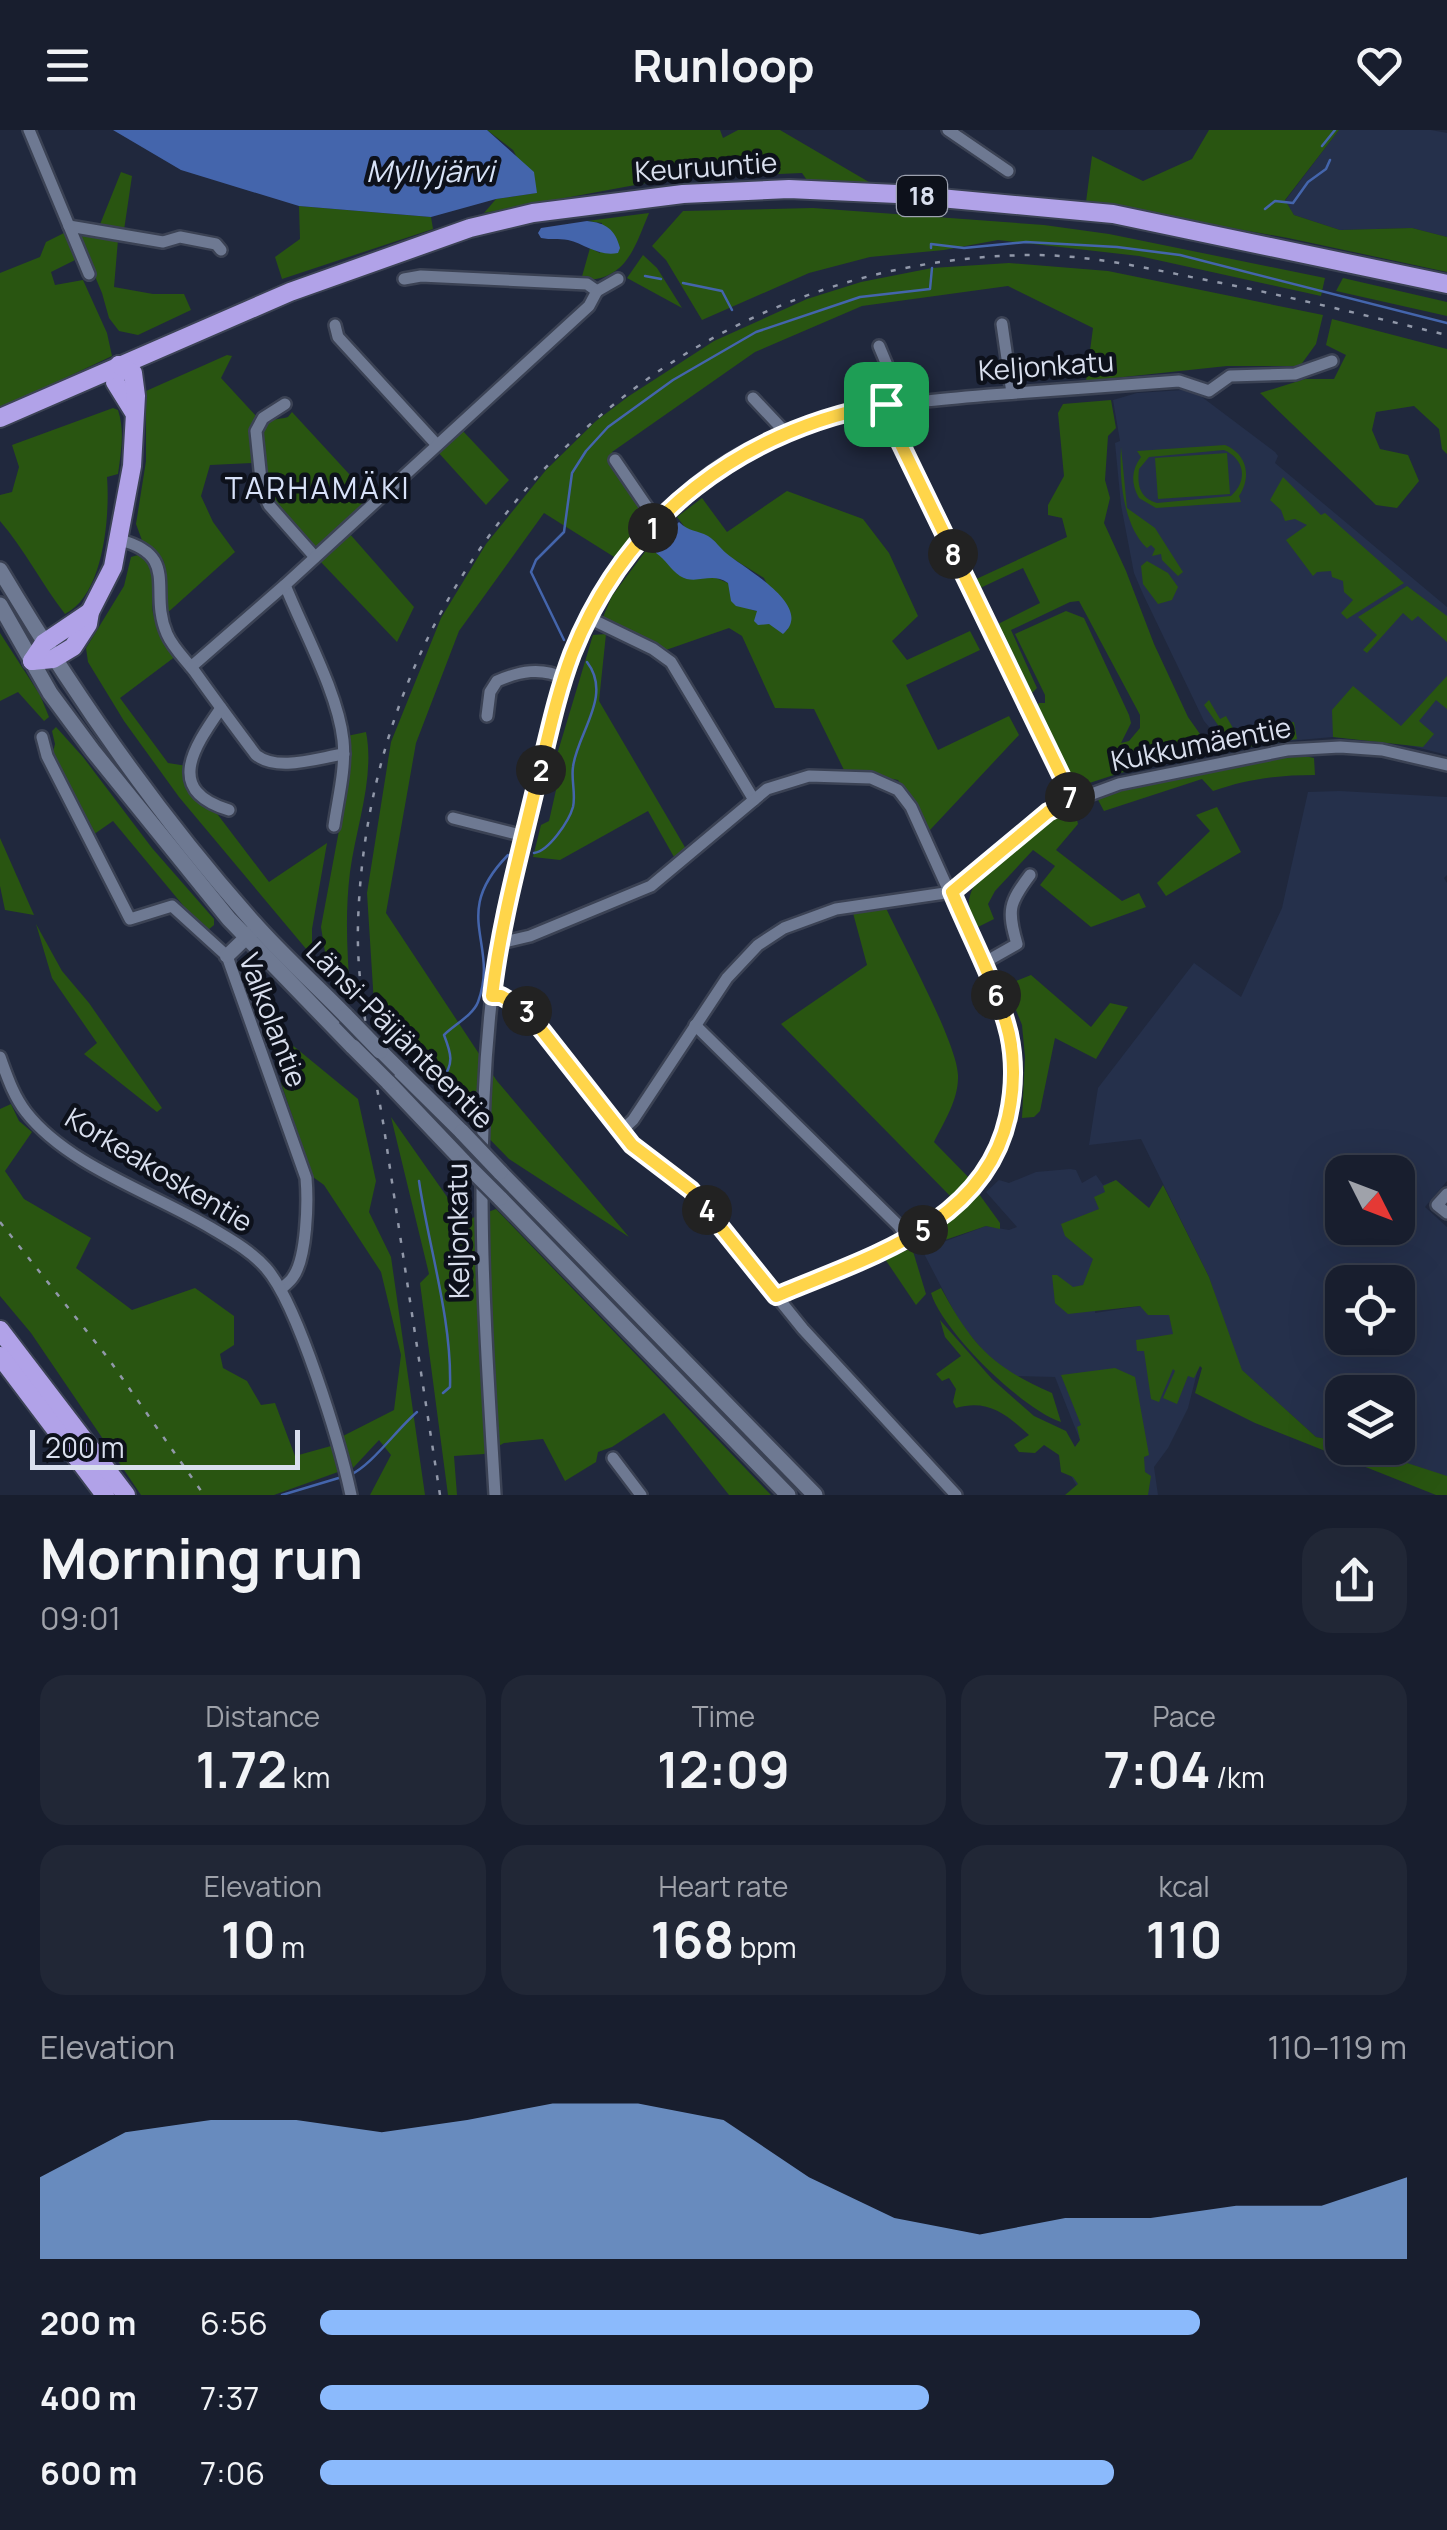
<!DOCTYPE html>
<html lang="en">
<head>
<meta charset="utf-8">
<style>
  body { margin:0; font-family:Manrope,sans-serif; background:#212736; color:#f1f3f6; height:100vh; display:flex; flex-direction:column; font-size:38px; white-space:nowrap }
  * { box-sizing:border-box; margin:0 }
  p { font-size:32px; color:#9fa2aa }
  .icon { flex:none; width:55px; height:55px; fill:none; stroke:currentColor; stroke-width:2; stroke-linecap:round; stroke-linejoin:round }
  .map { position:relative; height:1365px; overflow:hidden }
  .drawer { display:flex; flex-direction:column; background:#181e2e; flex:1 }
  .drawer>* { flex:none }
  .needle { width:65px; rotate:132deg }
  .fabs { position:absolute; left:1325px; top:1025px; display:grid; gap:20px }
  .fabs a { display:grid; place-items:center; width:90px; height:90px; border-radius:20px; background:#181e2e; box-shadow:0 10px 40px #0002,0 0 0 2px #363c4a; font-size:50px }
  .scale { position:absolute; left:30px; bottom:25px; width:270px; box-sizing:border-box; padding-left:10px; border:5px solid #d9dfee; border-top:0; font-size:28px; line-height:35px; white-space:nowrap; color:#d9dfee; -webkit-text-stroke:8px #0d111b; paint-order:stroke }
  .pin { position:absolute; display:grid; place-items:center; width:85px; height:85px; color:#fff; margin:-42px; border-radius:20px; box-shadow:0 5px 15px #0006 }
  .km { position:absolute; width:50px; height:50px; margin:-25px; border-radius:50%; background:#222; color:#fff; font-size:28px; line-height:50px; text-align:center }
  .round { display:grid; place-items:center; flex:none; width:105px; height:105px; border-radius:30px; background:#212736 }
  .head { display:flex; align-items:center; justify-content:space-between; height:170px; padding:0 40px }
  h1 { font-size:55px; font-weight:700; line-height:75px }
  .stats { display:grid; grid-template-columns:repeat(3,1fr); gap:15px; height:170px; padding:10px 40px }
  .stats div { display:grid; align-content:center; border-radius:25px; background:#212736; text-align:center }
  .stats b { font-size:50px; font-weight:700 }
  .stats small { font-size:28px; font-weight:400 }
  .stats p { font-size:28px }
  .chart { height:280px; padding:20px 40px }
  .chart p { display:flex; justify-content:space-between }
  .chart svg { width:100%; height:180px; margin-top:10px; fill:#8bbafc; opacity:.7 }
  ul { padding:0 40px; list-style:none; font-size:32px }
  li { display:grid; grid-template-columns:160px 120px 1fr; align-items:center; height:75px }
  li i { height:25px; border-radius:12px; background:#8bbafc }
  header { display:flex; justify-content:space-between; align-items:center; height:130px; padding:0 40px; background:#181e2e; font-size:45px; font-weight:700 }
  .map>svg:first-child { display:block }
  .built { fill:#25304b; fill-rule:evenodd }
  .green { fill:#295511; fill-rule:evenodd }
  .water { fill:#4465ac }
  .lines { fill:none; stroke-linecap:round; stroke-linejoin:round }
  .stream { stroke:#4465ac; stroke-width:2.5 }
  .minor-casing { stroke:#3b4254; stroke-width:16 }
  .tertiary-casing { stroke:#3b4254; stroke-width:19 }
  .secondary-casing { stroke:#3b4254; stroke-width:20 }
  .trunk-casing { stroke:#3b4254; stroke-width:22 }
  .minor { stroke:#6e7992; stroke-width:11 }
  .tertiary { stroke:#6e7992; stroke-width:14 }
  .secondary { stroke:#6e7992; stroke-width:15 }
  .trunk { stroke:#b1a2e8; stroke-width:18 }
  .rail { stroke:#9198a9; stroke-width:2.5; stroke-dasharray:5 10; stroke-linecap:butt }
  .secondary-bridge-casing { stroke:#3b4254; stroke-width:20; stroke-linecap:butt }
  .secondary-bridge { stroke:#6e7992; stroke-width:15 }
  .route-casing { stroke:#fff; stroke-width:20 }
  .route { stroke:#ffd54a; stroke-width:12 }
  .labels { text-anchor:middle; stroke-width:9; stroke-linejoin:round; paint-order:stroke }
  .shield { fill:#0d111b; stroke:#9ca1af; stroke-width:2.5 }
  .shield-label { font-size:25px; font-weight:bold; fill:#d9dfee }
  .street-label { font-size:28px; fill:#d9dfee; stroke:#0d111b }
  .water-label { font-size:30px; font-style:italic; fill:#d8e3f7; stroke:#0d111b }
  .neighbourhood-label { font-size:30px; letter-spacing:2.5px; fill:#d9e3fa; stroke:#0d111b }
</style>
</head>
<body>
<header><svg class="icon" aria-label="menu" viewBox="0 0 24 24"><path d="M4 6h16M4 12h16M4 18h16"/></svg>Runloop<svg class="icon" aria-label="heart" viewBox="0 0 24 24"><path d="M12 20l-8-8c-3-5 5-10 8-4 3-6 11-1 8 4z"/></svg></header>
<div class="map">
<svg width="1447" height="1365" viewBox="0 0 1447 1365">
  <rect width="100%" height="100%" fill="#20283d"/>
  <g class="built">
    <polygon points="1339,0 1431,0 1447,3 1447,107 1412,98 1340,100 1294,85 1285,71"/>
    <polygon points="1183,260 1198,264 1275,322 1278,326 1275,333 1447,477 1447,625 1408,615 1333,607 1263,613 1224,621 1220,610 1204,591 1143,464 1134,443 1121,375 1115,313 1120,311 1113,270 1137,263"/>
    <path d="M1340,661L1447,667V745L1444,748L1447,753V1051L1425,1077L1447,1097V1351L1359,1318H1398V1262H1342V1312L1316,1307L1239,1238L1209,1147L1141,1009L1089,1015L1098,958L1194,833L1241,867L1282,778L1308,662ZM1342,1042H1398V1098H1342ZM1342,1152H1398V1208H1342Z"/>
    <polygon points="1070,1039 1076,1040 1082,1053 1096,1045 1103,1055 1116,1050 1095,1183 1140,1176 1169,1184 1174,1204 1199,1235 1188,1278 1168,1318 1154,1337 1158,1365 1082,1365 1059,1325 1075,1317 1080,1310 1055,1247 1013,1246 994,1233 961,1195 919,1114 946,1111 986,1096 1009,1100 1017,1097 986,1062 999,1050 1009,1053 1036,1042"/>
  </g>
  <g class="green">
    <polygon points="487,0 720,0 723,8 738,0 780,0 874,55 809,53 802,43 707,47 701,29 684,46 484,83 496,69 536,63 513,20"/>
    <polygon points="1209,0 1339,0 1285,70 1294,85 1340,100 1412,98 1447,107 1447,142 1288,108 1086,72 1092,26 1143,51 1192,29"/>
    <polygon points="121,42 132,46 124,100 99,97"/>
    <polygon points="299,76 431,87 433,99 282,149 275,127 300,109"/>
    <polygon points="813,78 1044,95 1109,104 1325,148 1321,166 1139,126 998,110 944,120 870,127 809,143 702,190 666,130 652,116 683,81"/>
    <path d="M649,83C634,119 626,151 581,150L590,118L600,123L602,93L587,91Z"/>
    <polygon points="64,103 75,130 51,142 55,155 83,150 107,203 112,226 0,279 0,143 40,127 46,112"/>
    <polygon points="82,104 118,110 114,157 153,164 184,164 191,180 138,205 119,201 109,188 102,163 80,111"/>
    <polygon points="643,125 657,138 682,178 627,148"/>
    <polygon points="1009,133 1108,141 1323,185 1316,214 1300,236 1227,236 1086,251 1093,198 1008,156 862,176 755,222 612,322 657,385 619,430 544,383 459,501 416,613 386,783 497,951 629,1107 509,1029 435,953 374,874 367,763 391,612 441,488 486,414 546,340 596,291 629,266 714,211 807,169 861,152 932,138"/>
    <polygon points="1343,148 1447,172 1447,186 1336,161"/>
    <polygon points="1332,189 1447,219 1447,324 1442,319 1439,299 1414,276 1376,282 1372,300 1380,319 1408,325 1419,351 1397,378 1376,375 1260,263 1305,249 1334,249 1346,225 1326,215"/>
    <polygon points="227,225 232,226 221,248 257,287 251,299 252,333 210,335 201,366 213,392 235,422 165,485 164,432 159,424 143,413 136,394 146,331 146,261"/>
    <polygon points="1111,270 1116,298 1108,306 1105,350 1110,368 1104,393 1126,441 1154,514 1188,587 1207,614 1191,628 1120,643 1071,659 1034,582 1039,573 1045,573 1045,565 1015,504 1066,481 1084,488 1129,585 1131,593 1121,613 1129,611 1140,598 1140,585 1079,471 1070,472 1011,500 1037,558 1028,567 994,496 1040,473 1023,438 976,460 972,451 1067,407 1062,388 1048,385 1048,375 1064,346 1058,283 1063,274"/>
    <path d="M113,278L118,280C125,301 121,322 118,344L107,347C110,385 104,465 65,484C41,453 25,420 0,391V365L12,362L19,337L12,315Z"/>
    <path d="M292,282L373,370L323,414L315,417L274,372L267,357L260,303C264,287 274,291 288,287Z"/>
    <polygon points="461,299 509,350 486,375 437,321"/>
    <path d="M1225,315C1247,324 1252,347 1239,366L1241,372L1156,378L1139,368C1131,354 1131,340 1141,327L1137,321ZM1224,320C1245,329 1248,351 1231,366L1157,373C1140,368 1137,356 1139,339L1149,327Z"/>
    <path d="M1121,317L1127,378L1155,398L1183,442L1178,446L1162,430L1161,424L1152,426L1155,419L1151,415L1147,418C1123,396 1119,347 1121,317Z"/>
    <polygon points="1227,323 1230,364 1158,369 1155,328"/>
    <polygon points="1283,347 1321,385 1325,383 1404,453 1347,489 1341,483 1353,470 1344,462 1343,451 1332,447 1331,441 1317,442 1313,446 1286,410 1307,395 1295,389 1285,391 1281,380 1270,370"/>
    <path d="M787,361L863,389L889,423L918,486L892,511L907,530L970,501L980,520L906,555L938,620L1009,586L1019,605L930,700L898,650L844,640L814,579L775,578L742,506L729,498L663,521L608,493L603,487L612,466L653,411L656,414V423L728,453C735,469 738,477 757,481L758,485L783,503L788,499L764,448L727,425L709,407L687,400L677,387L702,368L727,402Z"/>
    <polygon points="349,403 414,477 397,512 319,430"/>
    <path d="M138,425C165,434 149,463 153,483C157,499 166,513 176,526L120,568L168,633L187,636L193,664L215,681L269,752L327,713L312,799V819L307,820L179,667L124,591L88,532L86,518L124,456L131,427Z"/>
    <polygon points="1147,431 1168,443 1178,457 1172,470 1158,474 1143,454 1141,436"/>
    <polygon points="1407,456 1447,486 1447,512 1418,486 1412,491 1403,483 1367,523 1363,520 1377,505 1358,487"/>
    <polygon points="0,503 40,565 49,587 44,591 18,562 0,571"/>
    <polygon points="606,504 599,571 686,719 674,727 648,681 560,730 533,727 541,695 549,691 561,638 556,628 593,505"/>
    <polygon points="1447,546 1447,579 1436,570 1419,591 1434,604 1423,617 1333,607 1332,580 1353,556 1401,596"/>
    <polygon points="1209,570 1220,589 1226,586 1237,605 1264,589 1268,595 1294,592 1297,609 1231,620 1227,608 1204,575"/>
    <polygon points="56,597 83,627 152,718 214,789 214,795 208,800 201,797 113,691 90,707 52,626 55,614 52,601"/>
    <path d="M366,602C375,647 356,697 350,742C345,782 347,821 350,861L327,835L321,797L340,695L347,606Z"/>
    <path d="M1296,624L1314,628L1315,645C1278,645 1248,649 1213,661L1202,649L1104,681L1097,668L1102,664L1210,638Z"/>
    <polygon points="1217,677 1241,722 1166,766 1157,753 1210,701 1196,685"/>
    <path d="M1074,678L1078,694L1056,720L1122,771L1139,763L1146,777L1091,797L1040,755L1055,736L1033,720L995,761L988,774L994,789L976,798C974,791 969,782 969,774C968,738 1045,693 1074,678Z"/>
    <polygon points="0,708 34,785 5,780 0,756"/>
    <path d="M886,778C902,813 957,913 958,945C959,969 944,992 934,1012L972,1051L955,1071L781,894L867,835L853,783Z"/>
    <polygon points="36,794 62,841 89,873 162,978 157,982 84,924 97,913 52,848"/>
    <polygon points="1031,845 1091,897 1110,873 1128,877 1096,929 1055,908 1040,981 1034,987 1022,988 1025,927 1022,895 1006,855"/>
    <polygon points="291,914 358,969 376,1051 369,1082 391,1127 425,1365 370,1365 391,1325 379,1310 353,1338 343,1306 394,1280 401,1225 381,1142 324,1055 313,1047 281,953"/>
    <polygon points="11,974 19,991 32,1002 5,1041 24,1069 91,1108 76,1138 132,1180 195,1158 234,1186 234,1215 220,1224 223,1238 247,1251 261,1275 275,1273 295,1326 331,1316 338,1342 274,1365 141,1365 31,1203 0,1166 0,979"/>
    <polygon points="391,987 464,1091 496,1079 771,1365 729,1365 664,1283 612,1317 598,1322 596,1332 565,1351 543,1309 504,1313 484,1324 454,1326 457,1365 448,1365 420,1153 429,1144"/>
    <polygon points="1116,1050 1149,1078 1163,1055 1209,1147 1242,1240 1316,1307 1342,1312 1342,1318 1361,1318 1447,1346 1447,1365 1436,1365 1255,1293 1195,1263 1202,1238 1200,1236 1194,1248 1188,1246 1177,1274 1163,1268 1175,1241 1173,1239 1159,1272 1151,1269 1144,1221 1137,1221 1136,1210 1173,1204 1169,1185 1148,1185 1140,1176 1068,1184 1055,1173 1052,1145 1057,1145 1073,1157 1083,1155 1093,1129 1065,1106 1061,1094 1099,1079 1094,1067 1105,1062 1103,1056"/>
    <polygon points="979,1064 1000,1093 1000,1099 986,1096 936,1113 934,1105"/>
    <polygon points="912,1118 926,1164 916,1175 885,1129"/>
    <path d="M941,1158C972,1215 992,1237 1052,1263L1061,1292C1023,1280 942,1201 931,1163Z"/>
    <path d="M940,1190L992,1249L1034,1286L1066,1301L1075,1317L1080,1310L1077,1297L1081,1295L1061,1245L1115,1238L1135,1247L1149,1325L1144,1327L1145,1342L1151,1346L1148,1365H1065L1078,1354L1073,1347L1061,1342L1059,1325L1044,1315L1035,1323L1019,1322L1014,1315L1029,1305C1006,1284 988,1269 956,1278L953,1272L956,1259L949,1248L942,1251L936,1244L961,1226L945,1207Z"/>
  </g>
  <g class="water">
    <polygon points="113,0 487,0 534,42 537,63 496,69 431,87 299,76 181,40"/>
    <path d="M587,91C606,93 615,99 620,118L618,123C599,127 585,114 568,110C558,108 551,110 541,108L538,103L541,98Z"/>
    <path d="M679,392C689,402 697,400 708,406C715,410 720,418 726,423C743,438 816,476 783,504L769,494L758,495L754,491L757,481L736,476L731,471L728,453C711,441 696,456 680,446C671,440 665,429 656,423V414Z"/>
  </g>
  <g class="lines">
    <g class="stream">
      <polyline points="1322,16 1335,0"/>
      <polyline points="1265,79 1275,71 1293,73 1308,52 1326,39 1330,30"/>
      <polyline points="931,118 931,114 964,118 1026,112 1117,117 1180,125 1447,193"/>
      <polyline points="645,146 661,149"/>
      <polyline points="683,153 722,161 732,180"/>
      <polyline points="564,510 531,442 536,430 564,402 572,343 586,321 608,297 673,250 756,202 860,167 930,159 932,138"/>
      <path d="M534,723C549,721 569,691 573,677C576,664 571,650 573,637C577,603 613,566 587,532"/>
      <path d="M441,951C455,934 451,923 444,905C454,895 473,885 478,872C500,813 449,785 508,725"/>
      <path d="M419,1051C429,1119 452,1189 450,1257L443,1263"/>
      <path d="M350,1345C372,1335 396,1300 417,1282"/>
      <polyline points="282,1365 342,1347"/>
    </g>
    <g class="minor-casing">
      <g id="minor">
        <polyline points="29,0 69,96 163,112 180,107 216,114 221,120"/>
        <polyline points="948,0 1008,41"/>
        <polyline points="69,96 89,144"/>
        <polyline points="404,149 421,146 587,154 597,161"/>
        <polyline points="1002,194 1012,263"/>
        <polyline points="335,195 338,207 437,315"/>
        <polyline points="879,216 897,259 899,273"/>
        <polyline points="753,268 786,303"/>
        <polyline points="285,274 263,288 256,301 262,360 269,375 315,427"/>
        <polyline points="886,274 893,298 1073,671"/>
        <polyline points="615,330 658,393"/>
        <path d="M120,410C181,426 148,461 167,504C173,518 186,530 195,542C215,570 235,597 256,625C278,642 317,628 344,624"/>
        <path d="M285,455C303,500 338,563 343,610C346,638 338,668 334,696"/>
        <polyline points="589,488 653,519 671,532 754,670"/>
        <polyline points="191,537 285,455 589,176 597,161 618,149"/>
        <path d="M221,578C195,616 163,660 229,680"/>
        <path d="M487,586L490,562L497,551C520,541 541,537 564,548"/>
        <path d="M42,607L47,626L130,789L172,776L227,826L306,1048C308,1071 307,1128 293,1147C290,1152 285,1155 281,1159"/>
        <polyline points="453,688 524,706"/>
        <path d="M499,810L509,811L530,806L651,756L767,659L809,646L871,648L898,660L911,677L999,872C1026,958 1013,1036 936,1092C889,1125 828,1143 775,1165"/>
        <path d="M987,831L1017,814C1007,780 1009,773 1030,745"/>
        <polyline points="492,866 501,867 526,880 632,1015 691,1060 803,1199 956,1365"/>
        <polyline points="695,895 899,1096 907,1109"/>
        <path d="M0,927C7,946 13,965 26,982C68,1036 153,1063 211,1098C231,1110 251,1121 266,1138C298,1174 340,1314 351,1365"/>
        <polyline points="621,1001 633,990 727,848 758,815 784,798 836,779 952,762 1048,682 1073,671 1119,654 1287,620 1340,617 1382,620 1447,635"/>
        <polyline points="1447,1064 1437,1075 1447,1083"/>
        <polyline points="613,1328 641,1365"/>
        <path d="M495,1365C484,1179 471,1002 498,816C506,762 524,708 537,655C548,612 556,567 572,526C603,447 665,366 740,324C824,279 898,273 990,265C1053,260 1116,256 1179,251L1209,261L1230,246L1295,244L1332,231"/>
      </g>
    </g>
    <g class="tertiary-casing">
      <polyline id="tertiary" points="227,826 253,801"/>
    </g>
    <g class="secondary-casing">
      <g id="secondary">
        <path d="M0,440C75,566 156,683 254,793C283,826 316,855 346,886"/>
        <polyline points="0,475 50,563 93,621 229,789 353,917"/>
        <polyline points="380,921 462,1002"/>
        <polyline points="388,952 464,1032"/>
        <polyline points="500,1042 815,1365"/>
        <polyline points="500,1068 788,1365"/>
      </g>
    </g>
    <g class="trunk-casing">
      <g id="trunk">
        <polyline points="119,235 115,252 133,281"/>
        <polyline points="0,288 290,162 470,98 533,83 683,64 789,59 897,64 1113,84 1447,154"/>
        <polyline points="32,531 53,529 73,517 88,494 90,482 113,437 132,336 136,266 133,243 119,235"/>
        <polyline points="32,531 44,513 90,482"/>
        <polyline points="0,1200 126,1365"/>
        <polyline points="0,1226 105,1365"/>
      </g>
    </g>
    <use href="#minor" class="minor"/>
    <use href="#tertiary" class="tertiary"/>
    <use href="#secondary" class="secondary"/>
    <use href="#trunk" class="trunk"/>
    <g class="rail">
      <polyline points="0,1092 108,1228 204,1365"/>
      <path d="M440,1365C421,1243 402,1120 384,998C373,931 356,862 358,794C368,426 662,128 1033,125C1088,125 1142,137 1196,148C1280,164 1363,185 1447,205"/>
    </g>
    <g class="secondary-bridge-casing">
      <g id="secondary-bridge">
        <polyline points="346,886 380,921"/>
        <polyline points="353,917 388,952"/>
        <polyline points="462,1002 500,1042"/>
        <polyline points="464,1032 500,1068"/>
      </g>
    </g>
    <use href="#secondary-bridge" class="secondary-bridge"/>
  </g>
  <g class="lines">
    <g class="route-casing">
      <path id="route" d="M886,274L893,298L1073,670L1048,682L952,762C971,808 997,855 1009,904C1015,932 1014,960 1008,987C984,1096 865,1128 776,1166L691,1060L632,1015L526,880L501,866H492C500,797 518,731 534,664C546,618 555,569 572,524C627,386 742,300 886,274Z"/>
    </g>
    <use href="#route" class="route"/>
  </g>
  <g class="labels">
    <rect class="shield" x="897" y="46" width="50" height="40" rx="8"/>
    <g class="shield-label">
      <text x="922" y="75">18</text>
    </g>
    <g class="street-label">
      <text transform="translate(706 37) rotate(-4)" y="10">Keuruuntie</text>
      <text transform="translate(1046 236) rotate(-4)" y="10">Keljonkatu</text>
      <text transform="translate(1201 614) rotate(-11)" y="10">Kukkumäentie</text>
      <text transform="translate(273 890) rotate(69)" y="10">Valkolantie</text>
      <text transform="translate(400 905) rotate(45)" y="10">Länsi-Päijänteentie</text>
      <text transform="translate(159 1040) rotate(31)" y="10">Korkeakoskentie</text>
      <text transform="translate(458 1101) rotate(-91)" y="10">Keljonkatu</text>
    </g>
    <g class="water-label">
      <text x="430" y="52">Myllyjärvi</text>
    </g>
    <g class="neighbourhood-label">
      <text x="318" y="369">TARHAMÄKI</text>
    </g>
  </g>
</svg>
<div class="fabs">
<a><svg class="needle" viewBox="-14 -14 28 28"><path d="M0-13l5 13h-10z" fill="#e53935"/><path d="M0 13l5-13h-10z" fill="#9fa2aa"/></svg></a>
<a><svg class="icon" aria-label="locate" viewBox="0 0 24 24"><circle cx="12" cy="12" r="6"/><path d="M12 2v4M12 18v4M2 12h4M18 12h4"/></svg></a>
<a><svg class="icon" aria-label="layers" viewBox="0 0 24 24"><path d="M12 4l9 5-9 5-9-5zM3 14l9 5 9-5"/></svg></a>
</div>
<div class="scale">200 m</div>
<div class="pin" style="left:886px;top:274px;background:#1e9e55"><svg class="icon" aria-label="arrive" viewBox="0 0 24 24"><path d="M6 21V4h12l-3 4 3 4H6"/></svg></div>
<b class="km" style="left:653px;top:398px">1</b>
<b class="km" style="left:541px;top:640px">2</b>
<b class="km" style="left:527px;top:881px">3</b>
<b class="km" style="left:707px;top:1080px">4</b>
<b class="km" style="left:923px;top:1100px">5</b>
<b class="km" style="left:996px;top:865px">6</b>
<b class="km" style="left:1070px;top:667px">7</b>
<b class="km" style="left:953px;top:424px">8</b>
</div>
<section class="drawer">
<div class="head"><div><h1>Morning run</h1><p>09:01</p></div><a class="round"><svg class="icon" aria-label="share" viewBox="0 0 24 24"><path d="M12 15V3M7 8l5-5 5 5M5 13v7h14v-7"/></svg></a></div>
<div class="stats">
<div><p>Distance</p><b>1.72<small> km</small></b></div>
<div><p>Time</p><b>12:09</b></div>
<div><p>Pace</p><b>7:04<small> /km</small></b></div>
</div>
<div class="stats">
<div><p>Elevation</p><b>10<small> m</small></b></div>
<div><p>Heart rate</p><b>168<small> bpm</small></b></div>
<div><p>kcal</p><b>110</b></div>
</div>
<div class="chart"><p><span>Elevation</span>110–119 m</p>
<svg viewBox="0 0 160 44" preserveAspectRatio="none"><path d="M0 44V24L10 13L20 10L30 10L40 13L50 10L60 6L70 6L80 10L90 24L100 34L110 38L120 34L130 34L140 31L150 31L160 24V44z"/></svg>
</div>
<ul>
<li><b>200 m</b>6:56<i style="width:81%"></i></li>
<li><b>400 m</b>7:37<i style="width:56%"></i></li>
<li><b>600 m</b>7:06<i style="width:73%"></i></li>
</ul>
</section>
</body>
</html>
